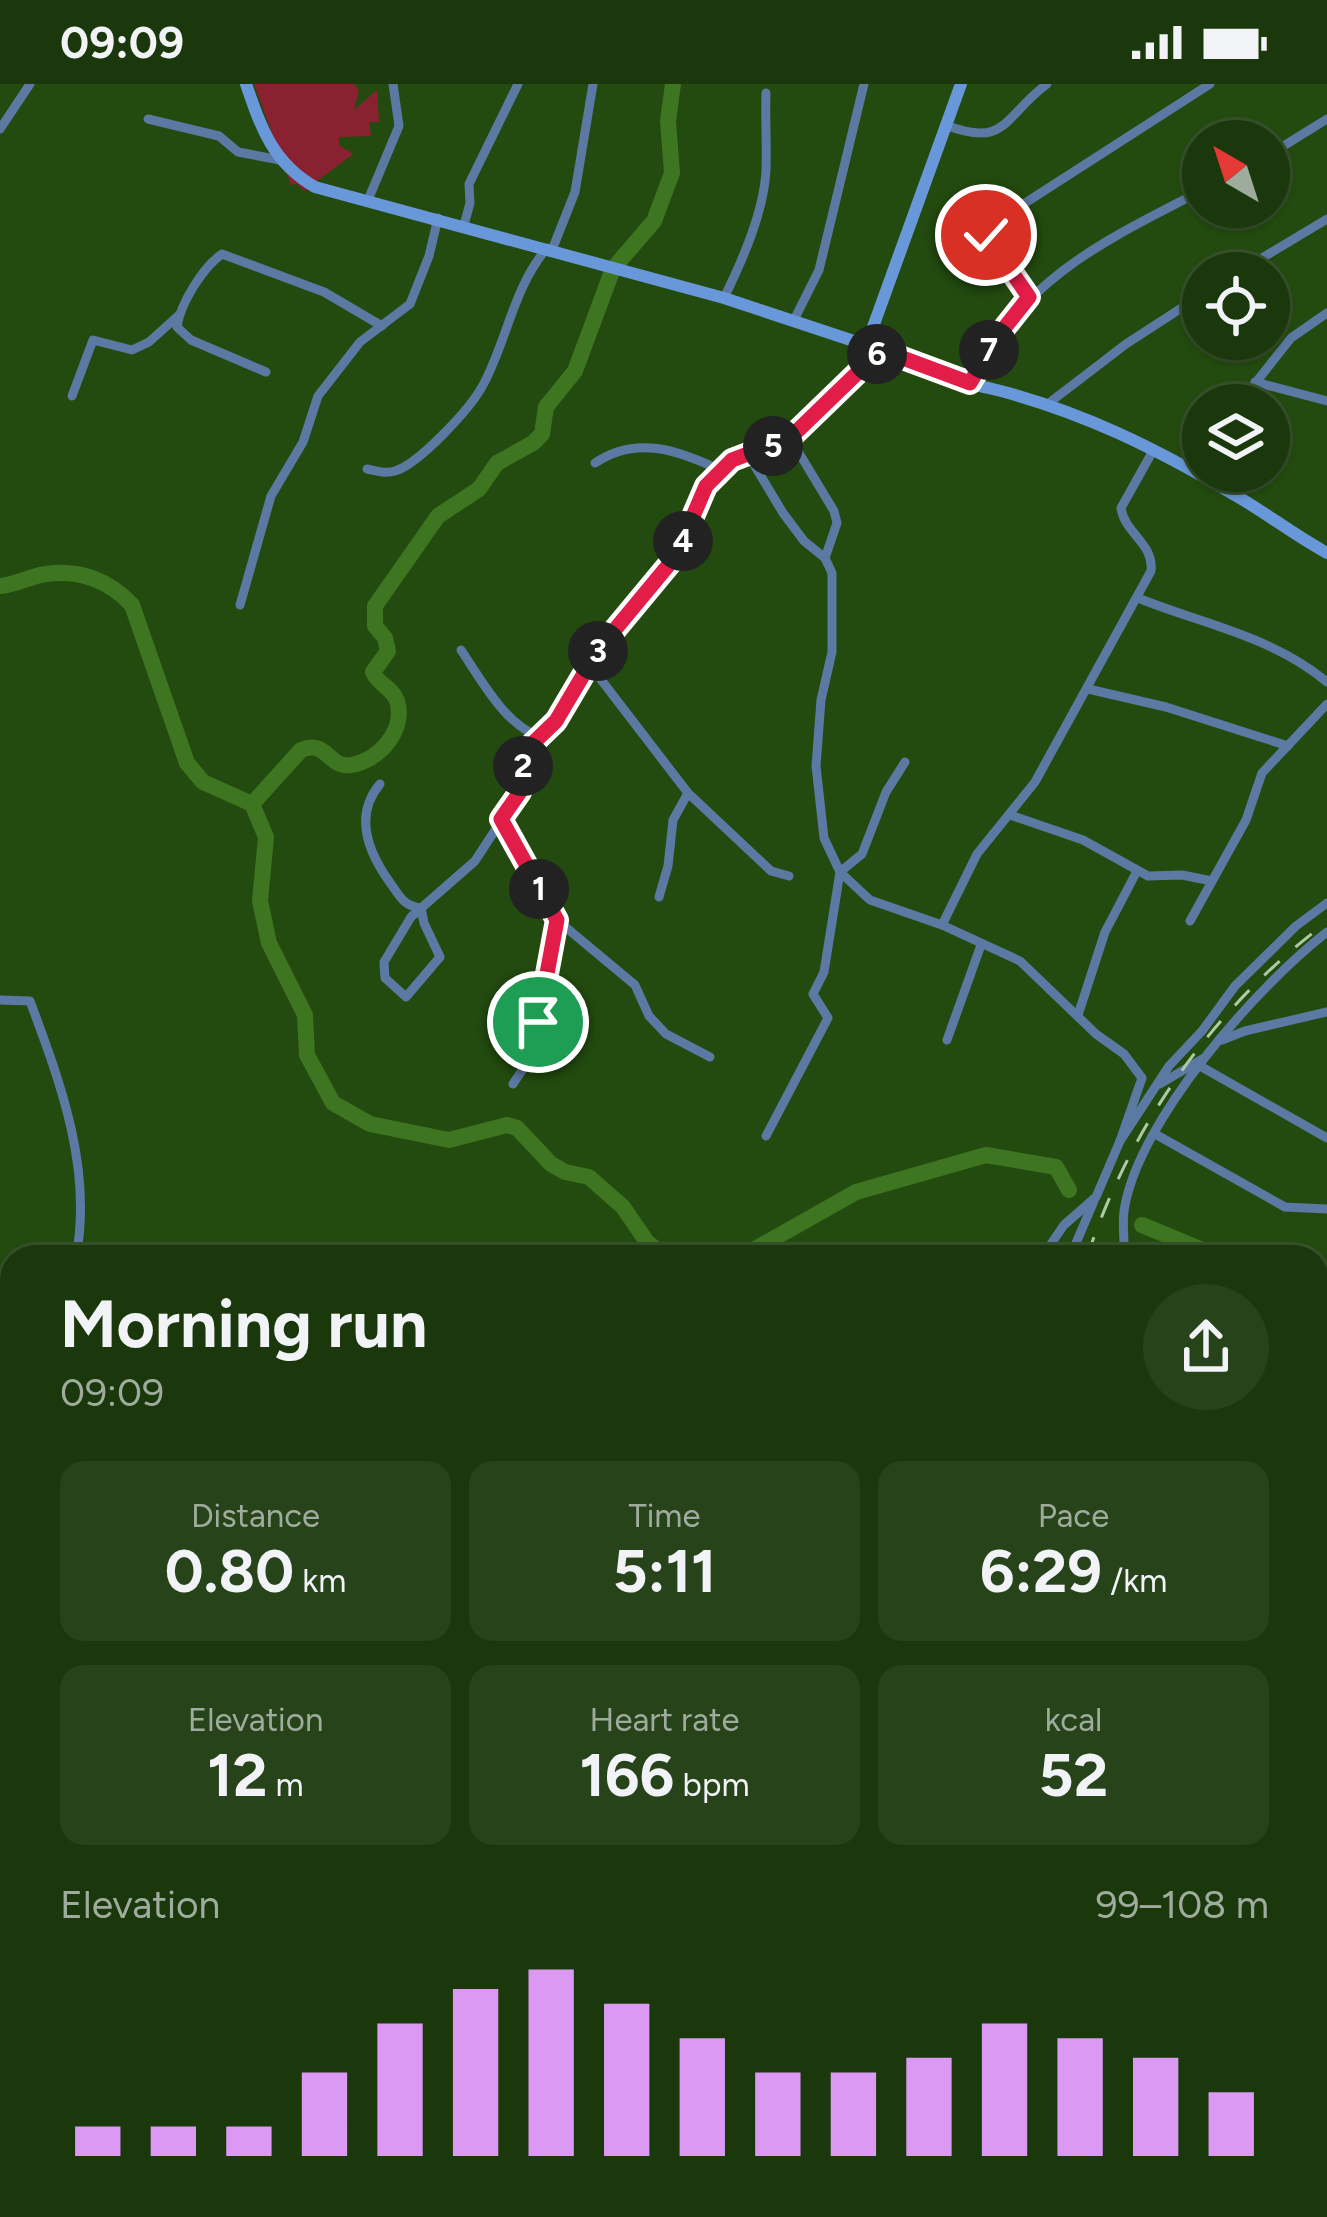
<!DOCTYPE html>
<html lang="en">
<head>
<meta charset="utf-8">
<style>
  body { margin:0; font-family:Figtree,sans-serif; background:#274319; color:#f1f3f6; height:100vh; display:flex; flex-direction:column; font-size:45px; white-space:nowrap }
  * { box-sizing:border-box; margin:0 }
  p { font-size:39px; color:#9fac9d }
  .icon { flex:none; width:66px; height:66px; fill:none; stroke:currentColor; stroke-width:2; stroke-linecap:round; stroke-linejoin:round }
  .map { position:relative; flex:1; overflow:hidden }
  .sheet { position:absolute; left:0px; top:1161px; width:1329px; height:972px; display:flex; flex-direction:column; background:#1a380b; border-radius:36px 36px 0 0; box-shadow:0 3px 9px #0004,0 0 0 3px #38522c }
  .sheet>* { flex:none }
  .needle { width:78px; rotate:321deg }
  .controls { position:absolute; left:1182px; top:36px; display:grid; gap:24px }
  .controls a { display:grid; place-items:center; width:108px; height:108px; border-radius:50%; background:#1a380b; box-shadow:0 3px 9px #0004,0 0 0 3px #38522c; font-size:60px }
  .pin { position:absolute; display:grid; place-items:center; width:102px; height:102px; color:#fff; margin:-51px; border:6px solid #fff; border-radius:50%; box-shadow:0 3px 12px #0007 }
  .km { position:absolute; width:60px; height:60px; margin:-30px; border-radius:50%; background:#222; color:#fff; font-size:33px; line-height:60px; text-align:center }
  .round { display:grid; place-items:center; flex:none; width:126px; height:126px; border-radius:63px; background:#274319 }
  .summary { display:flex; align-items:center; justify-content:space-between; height:204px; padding:0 60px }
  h1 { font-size:66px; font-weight:700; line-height:90px }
  .figures { display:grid; grid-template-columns:repeat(3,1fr); gap:18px; height:204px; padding:12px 60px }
  .figures div { display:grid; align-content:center; border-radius:24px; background:#274319; text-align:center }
  .figures b { font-size:60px; font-weight:700 }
  .figures small { font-size:33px; font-weight:400 }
  .figures p { font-size:33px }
  .chart { height:336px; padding:24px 60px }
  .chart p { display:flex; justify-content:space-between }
  .chart svg { width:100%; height:216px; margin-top:12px; stroke:#dc99f4; stroke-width:6 }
  .status { display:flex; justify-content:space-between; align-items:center; height:84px; padding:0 60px; background:#1a380b; direction:ltr }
  .status svg { height:33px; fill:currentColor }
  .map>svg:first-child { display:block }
  .grass { fill:#8a2131 }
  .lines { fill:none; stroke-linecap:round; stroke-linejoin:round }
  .stream { stroke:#3d7520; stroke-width:3 }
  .river { stroke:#3d7520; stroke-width:16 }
  .street { stroke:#5b79a3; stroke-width:9 }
  .secondary { stroke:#6998da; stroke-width:12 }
  .rail { stroke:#afcaa3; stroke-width:3; stroke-dasharray:21 21; stroke-linecap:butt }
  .route-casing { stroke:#fff; stroke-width:24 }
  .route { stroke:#e11d48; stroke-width:15 }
</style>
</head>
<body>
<div class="status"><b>09:09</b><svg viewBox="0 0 49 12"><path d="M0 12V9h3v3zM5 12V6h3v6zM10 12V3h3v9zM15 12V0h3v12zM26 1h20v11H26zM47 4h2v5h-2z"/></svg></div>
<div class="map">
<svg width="1327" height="2133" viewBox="0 0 1327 2133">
  <rect width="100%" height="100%" fill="#234b0f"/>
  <polygon class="grass" points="254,0 354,0 359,6 354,26 377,6 379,38 369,38 371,52 339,53 339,61 353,70 304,107 297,100 291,101"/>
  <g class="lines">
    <g class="stream">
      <polyline points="449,1173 471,1163 497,1173"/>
      <polyline points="0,1443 12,1434"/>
    </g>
    <g class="river">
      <polyline points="617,180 654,137 672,89 668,37 673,0"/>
      <path d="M0,502C16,501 30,492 46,490C80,485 110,497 132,521L187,679L203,698L252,720L266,753L260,817L269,859L305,931L307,971L333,1019L370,1040L449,1056L507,1041L517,1044L551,1080L565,1088L589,1093L623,1123L647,1158L665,1173"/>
      <path d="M252,720L301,666C327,655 329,685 351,681C379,677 406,646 397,617C392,603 378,601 373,588L388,567L385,554L375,542V522L438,432L479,405L497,379L533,359L542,350L546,323L575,287L611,190"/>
      <polyline points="1142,1141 1219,1173"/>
      <polyline points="741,1173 856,1108 986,1071 1056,1083 1069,1106"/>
      <polyline points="1317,1194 1327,1190"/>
    </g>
    <g class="street">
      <polyline points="148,35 219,52 238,68 280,76"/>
      <path d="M945,41C1007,64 1002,34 1047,0"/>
      <polyline points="0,45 30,0"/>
      <polyline points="1269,71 1327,35"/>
      <polyline points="368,116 399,42 393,0"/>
      <polyline points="464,141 470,119 469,100 518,0"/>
      <polyline points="552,166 575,108 593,0"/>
      <polyline points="1237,189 1327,135"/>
      <polyline points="1029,213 987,155 988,143 1210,0"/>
      <path d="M724,214C742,177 764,128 766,86C767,61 765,34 766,9"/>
      <polyline points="794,236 819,186 864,0"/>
      <path d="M266,288L191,256L177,243C180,220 203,183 222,170L324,208L382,242"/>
      <polyline points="1255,298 1327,317"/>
      <path d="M970,299C1024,193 1102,158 1203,106"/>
      <polyline points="72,312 93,256 132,266 149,258 179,231"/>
      <polyline points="1049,319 1126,260 1203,210"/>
      <polyline points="1238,321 1291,254 1327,229"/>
      <polyline points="790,354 834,427 837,439 825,474"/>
      <polyline points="747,369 783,429 804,457 825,474 832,489 832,568 821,616 816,682 824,754 840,788 870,816 942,841 1020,877 1096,950 1124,970 1142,994 1120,1057"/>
      <path d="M595,379C636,351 678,366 720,386"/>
      <path d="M367,385C377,387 385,390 395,387C419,380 471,324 483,301C507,257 513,204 547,164"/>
      <polyline points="1191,386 1203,369"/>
      <path d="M1138,514C1202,540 1272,552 1327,598"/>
      <polyline points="240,521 271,412 303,358 318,312 360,258 410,220 429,172 438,134"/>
      <path d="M461,566C480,594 506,643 541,653"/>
      <polyline points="589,580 688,709 771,787 789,792"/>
      <polyline points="1088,605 1166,623 1288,662"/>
      <path d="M380,700C353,732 369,770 391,800C400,813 404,822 421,824L424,839L440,873L406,913L385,894L384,878L411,833L475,777L520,708L528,665L556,637L599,566L676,472L706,402L732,377L790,354L881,266"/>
      <polyline points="1010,731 1083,756 1148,792 1182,791 1212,797"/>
      <polyline points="501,735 557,836 635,901 649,932 666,950 710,973"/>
      <polyline points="659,813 668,782 673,736 688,709"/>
      <polyline points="1190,837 1246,736 1262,689 1327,620"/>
      <path d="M942,841L977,770L1035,698L1151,487C1154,459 1125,450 1121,424L1154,365"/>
      <path d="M0,916L30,917C60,998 93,1085 76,1173"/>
      <polyline points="1078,931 1105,848 1137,787"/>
      <polyline points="947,956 981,861"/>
      <polyline points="1222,956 1245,947 1327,928"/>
      <polyline points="1200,982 1327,1054"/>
      <polyline points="513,1000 544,953 538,934 557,836"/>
      <polyline points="1160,1000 1202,975"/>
      <polyline points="1155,1050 1285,1123 1327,1125"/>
      <polyline points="766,1052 828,934 813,910 824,888 840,788 862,770 886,708 905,678"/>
      <polyline points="1042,1173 1064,1141 1096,1113 1120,1057 1169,982 1202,947 1235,902 1296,842 1327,819"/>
      <polyline points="1070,1173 1094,1117"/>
      <path d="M1124,1173C1125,1158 1122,1142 1124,1127C1137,1038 1257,902 1327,848"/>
      <polyline points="0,1308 12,1291"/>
      <polyline points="1317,1404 1327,1402"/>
      <polyline points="1317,1532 1327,1529"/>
      <polyline points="0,1615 12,1623"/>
      <polyline points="1317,1639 1327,1636"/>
      <polyline points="1317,1778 1327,1780"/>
      <polyline points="0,1831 12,1812"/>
      <polyline points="1317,1858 1327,1863"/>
      <polyline points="1317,1975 1327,1981"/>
      <polyline points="897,2133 899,2121"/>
    </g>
    <g class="secondary">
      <path d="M246,0C261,44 273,79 315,103L724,214L881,266"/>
      <path d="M961,0L873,243L877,261C901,284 963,298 997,306C1083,328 1157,365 1233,410C1265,428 1294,451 1327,469"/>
    </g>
    <g class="rail">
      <path d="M1087,1173C1131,1040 1215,922 1327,838"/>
      <polyline points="912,2133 913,2121"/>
    </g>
  </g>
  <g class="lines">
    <g class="route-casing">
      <polyline id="route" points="538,938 557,836 501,735 520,708 528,664 556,637 598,566 676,472 706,402 732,376 790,354 881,266 970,299 998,252 1029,213 986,151"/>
    </g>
    <use href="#route" class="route"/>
  </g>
</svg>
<div class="controls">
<a><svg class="needle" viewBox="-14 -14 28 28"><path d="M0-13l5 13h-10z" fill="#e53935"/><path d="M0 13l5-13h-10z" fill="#9fac9d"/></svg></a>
<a><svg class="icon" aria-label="locate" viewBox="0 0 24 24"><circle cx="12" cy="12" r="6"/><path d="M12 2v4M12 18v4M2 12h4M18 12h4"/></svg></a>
<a><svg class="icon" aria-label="layers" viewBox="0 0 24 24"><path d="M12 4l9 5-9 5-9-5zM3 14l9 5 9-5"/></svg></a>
</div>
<div class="pin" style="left:538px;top:938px;background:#1e9e55"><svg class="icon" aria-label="arrive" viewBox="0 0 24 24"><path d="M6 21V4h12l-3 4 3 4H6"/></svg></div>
<div class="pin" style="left:986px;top:151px;background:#d93025"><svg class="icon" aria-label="check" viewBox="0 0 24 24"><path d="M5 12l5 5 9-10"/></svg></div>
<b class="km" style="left:539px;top:805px">1</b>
<b class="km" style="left:523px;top:682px">2</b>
<b class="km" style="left:598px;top:567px">3</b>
<b class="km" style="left:683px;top:457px">4</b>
<b class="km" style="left:773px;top:362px">5</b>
<b class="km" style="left:877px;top:270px">6</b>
<b class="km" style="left:989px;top:266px">7</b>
<section class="sheet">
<div class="summary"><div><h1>Morning run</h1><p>09:09</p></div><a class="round"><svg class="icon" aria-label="share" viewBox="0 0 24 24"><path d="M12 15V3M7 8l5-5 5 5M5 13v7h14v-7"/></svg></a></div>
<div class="figures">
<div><p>Distance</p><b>0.80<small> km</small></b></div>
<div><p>Time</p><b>5:11</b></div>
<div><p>Pace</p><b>6:29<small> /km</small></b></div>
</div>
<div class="figures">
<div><p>Elevation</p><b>12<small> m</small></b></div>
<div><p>Heart rate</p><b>166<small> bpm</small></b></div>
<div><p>kcal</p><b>52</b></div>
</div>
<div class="chart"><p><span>Elevation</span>99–108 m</p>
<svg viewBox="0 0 160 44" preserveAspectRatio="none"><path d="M5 44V38M15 44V38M25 44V38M35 44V27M45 44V17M55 44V10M65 44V6M75 44V13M85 44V20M95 44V27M105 44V27M115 44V24M125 44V17M135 44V20M145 44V24M155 44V31"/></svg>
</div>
</section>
</div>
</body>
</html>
